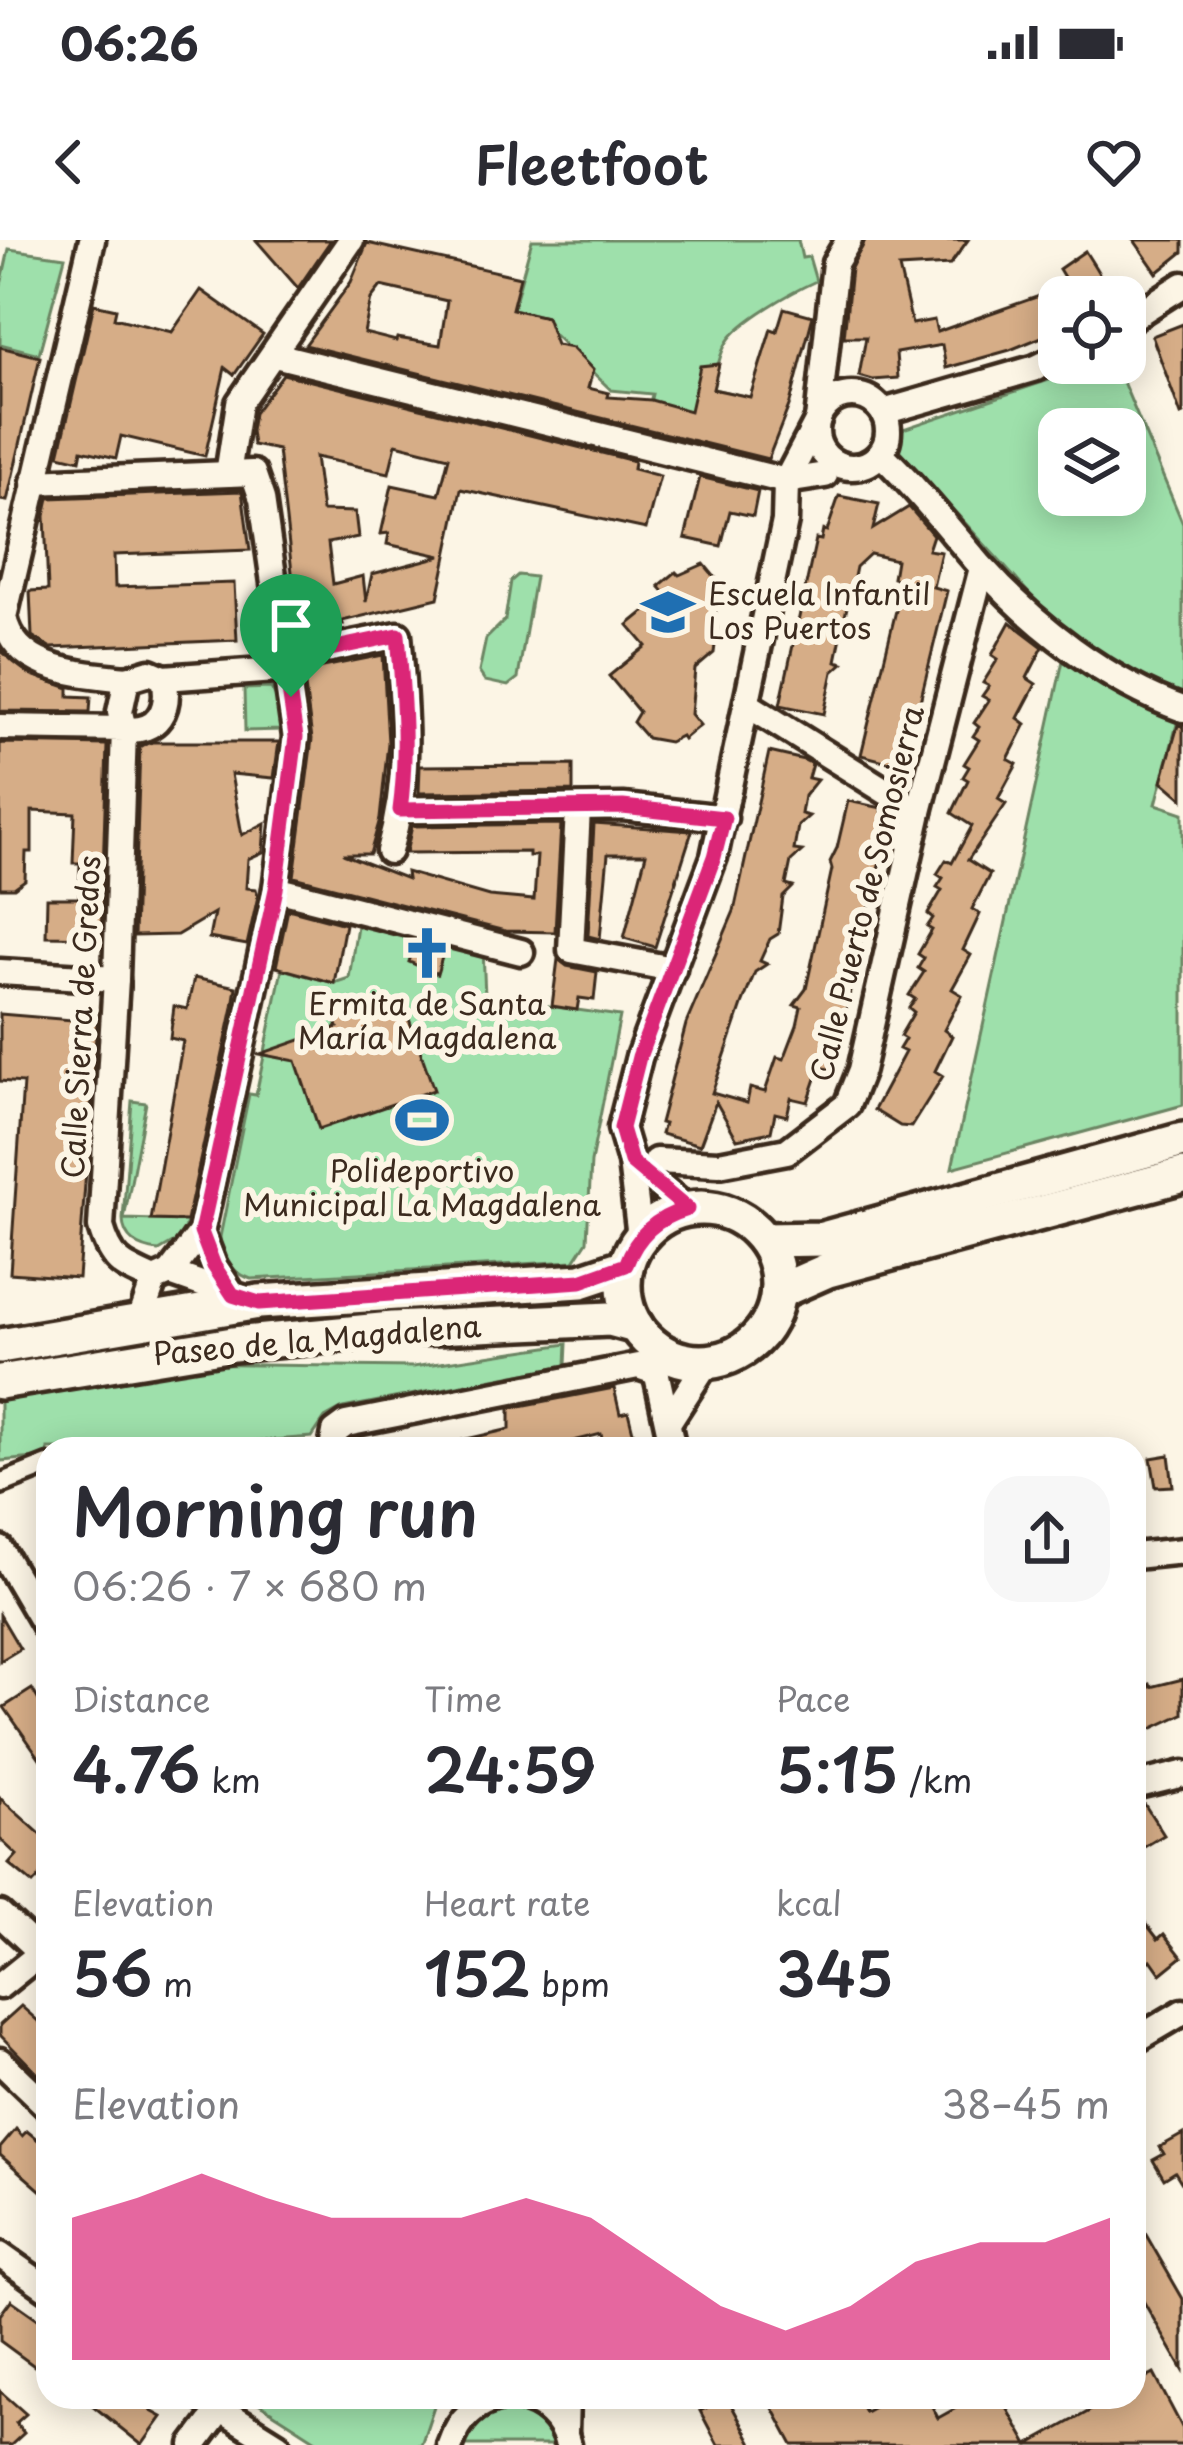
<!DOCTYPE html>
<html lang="en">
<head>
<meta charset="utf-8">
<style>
  body { margin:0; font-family:"Playpen Sans",sans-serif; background:#f7f7f7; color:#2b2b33; height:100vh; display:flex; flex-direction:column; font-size:45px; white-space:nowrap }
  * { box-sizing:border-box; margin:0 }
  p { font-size:39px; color:#7c7c81 }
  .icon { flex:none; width:66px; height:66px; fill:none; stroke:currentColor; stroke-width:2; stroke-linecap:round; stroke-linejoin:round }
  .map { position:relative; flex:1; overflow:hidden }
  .sheet { position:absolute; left:36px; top:1197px; width:1110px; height:972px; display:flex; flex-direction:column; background:#fff; border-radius:36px; box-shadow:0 6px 30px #0003 }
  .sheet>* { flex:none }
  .fabs { position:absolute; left:1038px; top:36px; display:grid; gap:24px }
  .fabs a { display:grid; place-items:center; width:108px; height:108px; border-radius:24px; background:#fff; box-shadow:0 6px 30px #0003; font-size:60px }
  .pin { position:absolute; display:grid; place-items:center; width:102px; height:102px; color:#fff; margin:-123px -51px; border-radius:50% 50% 50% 0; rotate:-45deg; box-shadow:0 0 12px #0007 }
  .pin .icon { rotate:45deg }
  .round { display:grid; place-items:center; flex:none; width:126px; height:126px; border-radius:36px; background:#f7f7f7 }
  .overview { display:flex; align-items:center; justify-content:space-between; height:204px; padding:0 36px }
  h1 { font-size:66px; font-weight:600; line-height:90px }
  .metrics { display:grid; grid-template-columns:repeat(3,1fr); gap:18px; height:204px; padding:12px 36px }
  .metrics div { display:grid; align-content:center }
  .metrics b { font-size:60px; font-weight:600 }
  .metrics small { font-size:33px; font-weight:400 }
  .metrics p { font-size:33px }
  .chart { height:336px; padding:24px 36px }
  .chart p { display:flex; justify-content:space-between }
  .chart svg { width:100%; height:216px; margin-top:12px; fill:#db2777; opacity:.7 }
  .status { display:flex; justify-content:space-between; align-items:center; height:84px; padding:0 60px; background:#fff; direction:ltr }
  .status svg { height:33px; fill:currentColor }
  header { display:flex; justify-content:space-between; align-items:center; height:156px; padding:0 36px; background:#fff; font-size:54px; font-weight:600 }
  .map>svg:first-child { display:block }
  .green { fill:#9ee0ab; stroke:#6c8564; stroke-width:3; fill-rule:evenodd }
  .building { fill:#d6ad87; stroke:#3b2a1e; stroke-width:3; fill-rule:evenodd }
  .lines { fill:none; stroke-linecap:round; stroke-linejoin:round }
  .pedestrian-casing { stroke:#3b2a1e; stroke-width:27 }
  .minor-casing { stroke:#3b2a1e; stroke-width:33 }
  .secondary-casing { stroke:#3b2a1e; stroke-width:42 }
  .pedestrian { stroke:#fcf5e5; stroke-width:18 }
  .minor { stroke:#fcf5e5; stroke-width:24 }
  .secondary { stroke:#fcf5e5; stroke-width:33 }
  .route-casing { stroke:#fff; stroke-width:24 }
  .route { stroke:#db2777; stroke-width:15 }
  .labels { text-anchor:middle; stroke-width:12; stroke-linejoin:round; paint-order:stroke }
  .poi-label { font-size:30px; fill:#3b2a1e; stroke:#fcf5e5 }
  .street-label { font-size:30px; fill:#3b2a1e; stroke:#fcf5e5 }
</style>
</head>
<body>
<div class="status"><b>06:26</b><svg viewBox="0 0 49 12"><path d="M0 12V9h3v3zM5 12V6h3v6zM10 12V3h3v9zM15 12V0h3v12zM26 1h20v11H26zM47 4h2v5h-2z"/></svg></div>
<header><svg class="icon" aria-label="back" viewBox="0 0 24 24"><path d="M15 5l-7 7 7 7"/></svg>Fleetfoot<svg class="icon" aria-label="heart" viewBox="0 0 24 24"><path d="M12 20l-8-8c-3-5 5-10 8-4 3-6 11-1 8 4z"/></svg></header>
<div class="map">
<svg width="1183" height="2205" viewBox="0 0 1183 2205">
  <rect width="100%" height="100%" fill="#fcf5e5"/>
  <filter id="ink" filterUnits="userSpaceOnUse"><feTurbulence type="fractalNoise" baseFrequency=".00833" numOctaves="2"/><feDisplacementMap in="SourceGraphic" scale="24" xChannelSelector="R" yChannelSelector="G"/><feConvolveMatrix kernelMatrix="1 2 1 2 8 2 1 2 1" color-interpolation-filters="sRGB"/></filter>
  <g filter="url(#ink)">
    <g class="green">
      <path d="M532,0H798L802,18L809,17L816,41C792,52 740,81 727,102C719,115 716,134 713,149L740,155L723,215L643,195L652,154L611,150L551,92L546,77L513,69Z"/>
      <polygon points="9,9 65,17 39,114 0,104 0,50"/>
      <path d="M1100,123H1115L1183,284V461L1156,564L1183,573V865L952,928L1064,416L1055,382L898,209L900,190ZM1059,189H1125V255H1059Z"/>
      <polygon points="518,335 535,337 518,438 508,446 485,441 479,432 486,399 505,380 511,341"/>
      <polygon points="271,448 280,465 282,490 245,491 244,449"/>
      <path d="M358,679L483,709L485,757L620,776L591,922L587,1001L574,1021L251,1039C231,1032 221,1017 220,997L249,854L256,855L282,729L334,743L349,738Z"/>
      <path d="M132,861L146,863L124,979L188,981L178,1000L159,1011C140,1009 123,1000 123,979Z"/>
      <polygon points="567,1104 566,1125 343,1168 325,1178 312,1197 155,1209 48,1209 48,1217 0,1221 0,1158 173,1124 413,1127"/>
      <polygon points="249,2157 437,2157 421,2205 324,2205"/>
      <path d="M505,2170C530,2172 544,2182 553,2205H464L478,2181Z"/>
    </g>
    <g class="building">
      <polygon points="256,0 331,0 298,48"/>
      <polygon points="865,0 968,0 950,25 899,28 912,84 934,80 937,92 1059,49 1059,90 1010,110 946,128 942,105 896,113 898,138 873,140 859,136 866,97 844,97 851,28"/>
      <polygon points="1134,0 1183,0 1183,12 1157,33"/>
      <path d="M367,3L520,37L512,69L546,77L556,105L572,108L593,130L588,148L609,153L608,157L651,160L690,171L700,126L719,124L713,149L750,157L771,89L777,91L784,68L813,76L790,163L768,219L305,105L351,42ZM381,46L447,61L440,105L397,98L396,101L364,93L371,59Z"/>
      <polygon points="1085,11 1095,27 1113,57 1076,57 1059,29"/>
      <polygon points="201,50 263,94 234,135 225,128 205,216 121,196 116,218 82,210 80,220 59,215 94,64 116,69 114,78 172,92"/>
      <polygon points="1183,84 1183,174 1181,175 1152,96"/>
      <polygon points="0,107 40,117 7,261 0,260"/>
      <path d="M283,134L634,221L633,229L660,236L646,289L461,249L438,358L342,381L343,384H334V388L312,389L297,376L278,210L253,205L251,191L254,173ZM396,204L449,217L439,255L392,245L381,294L389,293L387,304L441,316L372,334L366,362L363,336L333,344L328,303L358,297L355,272L322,271L315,217L389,233Z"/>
      <polygon points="700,237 758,251 753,276 730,271 721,306 685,298"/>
      <polygon points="242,251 250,310 114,315 115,347 234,343 237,400 51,408 32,396 30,351 48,350 45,276 49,258"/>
      <polygon points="839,256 879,264 873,289 909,267 933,295 928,310 941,312 933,347 947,351 912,494 900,525 861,515 899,358 896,357 900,340 893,338 896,320 870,314 856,327 851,351 858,352 848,362 843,386 851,388 841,397 836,421 843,423 833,432 824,474 780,465 816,299 821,300 823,290 827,291"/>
      <polygon points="704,324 728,353 715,364 717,389 714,413 695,429 691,474 700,485 683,499 681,496 669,502 647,498 633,482 639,472 609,436 646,406 628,385 666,354 659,346 676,332 679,335"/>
      <polygon points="1010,382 1043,407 1027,438 1036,444 1018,478 1026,484 1008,519 1017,524 998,559 1006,564 968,620 990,634 972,669 980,674 963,710 971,715 952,749 962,755 944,790 952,796 935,831 943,836 911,887 900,886 874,870 905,812 899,809 905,799 900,796 914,772 909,768 915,759 909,755 924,732 918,728 924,718 918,714 932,690 927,687 933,678 928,674 942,650 937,647 943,638 937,634 946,620 952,623 972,586 952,573 968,540 963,537 969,527 964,524 979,500 973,496 979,487 974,483 989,460 982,456 989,446 983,443 998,419 992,415"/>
      <polygon points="0,410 29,434 69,448 69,456 91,457 90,472 0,471"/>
      <polygon points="383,415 388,503 380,579 370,614 343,614 407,639 406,632 489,656 534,660 537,616 529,616 529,612 406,613 412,586 561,584 555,692 505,691 294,637 312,499 303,431"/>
      <polygon points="1178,485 1183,486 1183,559 1162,541"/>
      <polygon points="153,502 279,502 274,538 231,534 242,595 265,583 263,612 248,619 246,648 256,649 258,656 247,705 209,698 214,673 177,695 134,696 140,506"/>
      <polygon points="0,503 107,505 101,697 46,696 47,658 79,658 80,623 73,623 75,573 32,571 32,612 26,612 25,640 14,648 0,648"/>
      <polygon points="769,512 804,520 812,524 808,538 817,540 804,556 801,574 809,576 798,586 794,610 802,611 791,621 786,645 793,647 783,657 778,694 770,699 760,721 767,724 755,732 742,765 712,853 747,863 750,848 765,852 777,817 784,819 797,785 801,767 794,765 806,749 832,629 830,622 837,608 848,561 882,568 883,580 889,582 832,830 820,827 808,862 791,858 787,876 775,873 771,892 737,899 716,862 700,905 661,894 664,884 660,883 686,784 734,671"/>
      <polygon points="573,525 573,551 419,553 420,526"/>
      <polygon points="594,584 692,591 655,707 624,698 646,614 608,614 600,699 588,696"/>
      <polygon points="288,669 345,684 334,743 276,727"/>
      <polygon points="415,702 440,708 443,714 437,734 409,722"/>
      <polygon points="558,719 567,726 597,732 594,760 579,758 577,770 552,766"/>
      <polygon points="194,738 236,747 233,767 187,981 151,980 183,801 170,798 174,766 187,769"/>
      <polygon points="402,759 434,850 319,889 296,821 260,814 338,787 333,773 352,767 355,776"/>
      <polygon points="0,774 97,782 78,1038 10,1033 23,843 0,841"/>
      <polygon points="614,1148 620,1174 628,1172 635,1200 604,1207 601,1194 542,1209 455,1209 454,1202 510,1189 510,1168"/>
      <polygon points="1169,1215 1173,1246 1156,1247 1151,1218"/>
      <polygon points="0,1375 20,1409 0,1421"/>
      <polygon points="1183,1439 1183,1474 1134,1497 1134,1451 1150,1444 1151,1447"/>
      <polygon points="32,1449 48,1476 48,1530 4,1467"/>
      <polygon points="0,1558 48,1601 48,1628 33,1644 9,1624 17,1615 0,1599"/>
      <polygon points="1145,1565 1164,1595 1134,1613 1134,1571"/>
      <polygon points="1134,1668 1158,1699 1164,1694 1182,1717 1161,1734 1151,1720 1141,1728 1134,1719"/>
      <polygon points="21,1766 48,1790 48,1844 0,1795 0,1785"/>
      <polygon points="16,1889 22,1896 27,1891 48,1908 48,1957 0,1915 0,1908"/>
      <polygon points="1183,1894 1183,1945 1175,1932 1164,1939 1153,1920 1164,1914 1160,1907"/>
      <polygon points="1134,1974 1183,2059 1183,2130 1134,2045"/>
      <polygon points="11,2060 48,2086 48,2136 0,2101 0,2075"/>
      <polygon points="1154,2134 1183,2189 1183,2205 1028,2205 1115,2157 1134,2157 1134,2145"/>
      <polygon points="0,2151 26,2174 16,2183 24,2193 11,2205 0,2205"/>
      <polygon points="82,2157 145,2157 156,2163 151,2171 162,2177 142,2205"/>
      <polygon points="700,2157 727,2157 753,2205 718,2205 700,2171 706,2168"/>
      <polygon points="767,2157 857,2157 865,2172 892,2157 927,2157 938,2178 967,2162 964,2157 1001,2157 1028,2205 793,2205"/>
    </g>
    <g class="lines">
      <g class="pedestrian-casing">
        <polyline id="pedestrian" points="0,1244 48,1225"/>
      </g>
      <g class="minor-casing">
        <g id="minor">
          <path d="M92,0L4,377C15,432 83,434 127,439"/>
          <polyline points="1125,82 1183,45"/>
          <polyline points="275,115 786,241 825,235"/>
          <circle cx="852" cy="191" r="36"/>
          <polyline points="883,172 1036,128 1059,117"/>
          <path d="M881,214C917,248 947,287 980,325C1033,385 1107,442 1183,469"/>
          <polyline points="228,234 239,163 351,0"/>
          <polyline points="34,242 253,233 262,259 296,497 276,649 201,992 170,1033 154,1040 140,1080"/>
          <path d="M164,438L275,430L297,415L398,395C405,473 411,534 389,611"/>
          <polyline points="748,465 919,572"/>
          <path d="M0,487L124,489C158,494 171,469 164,438L150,432L127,439L120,472L124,489L116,739L101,987C111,1022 122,1026 154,1040"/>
          <polyline points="578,569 571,710 673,729"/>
          <polyline points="400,570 623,567 724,578"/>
          <polyline points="276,649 521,712"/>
          <polyline points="0,732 116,739"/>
          <polyline points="656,921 719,924 787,911 847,865 861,830 919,572 982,328"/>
          <polyline points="631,922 687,969"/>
          <polyline points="201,992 214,1026 233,1055 256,1062"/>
          <polyline points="640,997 631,922 621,888 639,817 714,617 785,281 786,241 818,180 835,23 849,0"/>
          <polyline points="170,1033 233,1055"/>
          <polyline points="650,1103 673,1209"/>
          <polyline points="669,1181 707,1122"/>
          <polyline points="332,1209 335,1192 346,1184 638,1126 656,1132"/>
          <polyline points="0,1309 48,1391"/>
          <polyline points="1134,1316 1183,1311"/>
          <polyline points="1134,1546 1183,1534"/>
          <polyline points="0,1674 48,1719"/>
          <polyline points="0,1746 41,1713"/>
          <polyline points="1134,1801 1183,1772"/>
          <polyline points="0,1821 48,1867"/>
          <polyline points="0,2015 48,2049"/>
          <polyline points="201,2157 278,2205"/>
          <path d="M517,2157C543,2162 562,2179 568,2205"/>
          <polyline points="565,2193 566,2157"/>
          <polyline points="194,2205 220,2170"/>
          <path d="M450,2205C459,2178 475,2163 502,2157"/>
        </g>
      </g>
      <g class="secondary-casing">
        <g id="secondary">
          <circle cx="701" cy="1045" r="77"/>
          <polyline points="764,1000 823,999 1183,900"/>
          <polyline points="778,1052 828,1030 1183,935"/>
          <polyline points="0,1106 259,1062 581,1041 626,1026"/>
          <polyline points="0,1142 233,1104 392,1089 610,1079 636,1086"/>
        </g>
      </g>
      <use href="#pedestrian" class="pedestrian"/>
      <use href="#minor" class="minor"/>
      <use href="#secondary" class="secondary"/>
    </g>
  </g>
  <g class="lines" filter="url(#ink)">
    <g class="route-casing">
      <path id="route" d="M398,395C403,455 408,511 400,570L623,567L724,578L714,617L639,817L621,888L631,922L687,969C656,978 637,995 626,1025L581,1041L259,1063L233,1055L214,1026L201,992L276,649L296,497L285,424L297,416Z"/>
    </g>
    <use href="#route" class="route"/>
  </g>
  <defs>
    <g id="school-bare" transform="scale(4.14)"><path d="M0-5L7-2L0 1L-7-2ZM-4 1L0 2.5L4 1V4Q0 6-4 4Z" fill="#1f6fb2" stroke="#fcf5e5" stroke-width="2.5" paint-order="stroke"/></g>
    <g id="church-bare" transform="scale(4.14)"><path d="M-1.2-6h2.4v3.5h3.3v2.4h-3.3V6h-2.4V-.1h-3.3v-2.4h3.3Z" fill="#1f6fb2" stroke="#fcf5e5" stroke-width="2.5" paint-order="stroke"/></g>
    <g id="stadium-bare" transform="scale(4.14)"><path d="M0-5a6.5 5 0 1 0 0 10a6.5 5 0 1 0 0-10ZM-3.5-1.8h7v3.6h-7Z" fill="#1f6fb2" stroke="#fcf5e5" stroke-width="2.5" paint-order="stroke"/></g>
  </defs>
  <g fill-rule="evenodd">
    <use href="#school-bare" x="668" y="372"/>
    <use href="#church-bare" x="427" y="713"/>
    <use href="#stadium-bare" x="422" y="880"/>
  </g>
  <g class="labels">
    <g class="poi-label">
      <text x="708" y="365" text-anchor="start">Escuela Infantil<tspan x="708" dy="34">Los Puertos</tspan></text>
      <text x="427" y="775">Ermita de Santa<tspan x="427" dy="34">María Magdalena</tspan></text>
      <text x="422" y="942">Polideportivo<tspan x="422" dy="34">Municipal La Magdalena</tspan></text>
    </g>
    <g class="street-label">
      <text transform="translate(868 654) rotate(-76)" y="10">Calle Puerto de Somosierra</text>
      <text transform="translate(82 777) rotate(-87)" y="10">Calle Sierra de Gredos</text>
      <text transform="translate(317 1101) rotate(-5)" y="10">Paseo de la Magdalena</text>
    </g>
  </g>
</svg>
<div class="fabs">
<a><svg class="icon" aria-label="locate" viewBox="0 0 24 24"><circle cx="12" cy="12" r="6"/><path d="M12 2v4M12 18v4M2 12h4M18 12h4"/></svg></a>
<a><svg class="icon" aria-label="layers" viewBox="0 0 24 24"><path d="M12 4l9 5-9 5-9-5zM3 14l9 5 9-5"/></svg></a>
</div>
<div class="pin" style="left:291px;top:457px;background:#1e9e55"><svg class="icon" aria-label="arrive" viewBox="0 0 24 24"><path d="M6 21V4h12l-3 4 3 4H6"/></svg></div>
<section class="sheet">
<div class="overview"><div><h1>Morning run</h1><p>06:26 · 7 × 680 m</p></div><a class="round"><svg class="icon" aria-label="share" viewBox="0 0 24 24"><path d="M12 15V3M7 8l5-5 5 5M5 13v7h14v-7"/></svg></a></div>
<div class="metrics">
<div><p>Distance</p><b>4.76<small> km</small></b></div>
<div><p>Time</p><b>24:59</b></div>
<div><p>Pace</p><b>5:15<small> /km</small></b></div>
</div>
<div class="metrics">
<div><p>Elevation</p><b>56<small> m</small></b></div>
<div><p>Heart rate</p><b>152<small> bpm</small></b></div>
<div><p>kcal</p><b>345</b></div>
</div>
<div class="chart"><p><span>Elevation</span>38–45 m</p>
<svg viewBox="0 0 160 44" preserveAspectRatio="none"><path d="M0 44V15L10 11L20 6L30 11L40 15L50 15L60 15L70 11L80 15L90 24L100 33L110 38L120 33L130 24L140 20L150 20L160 15V44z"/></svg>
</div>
</section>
</div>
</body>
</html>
